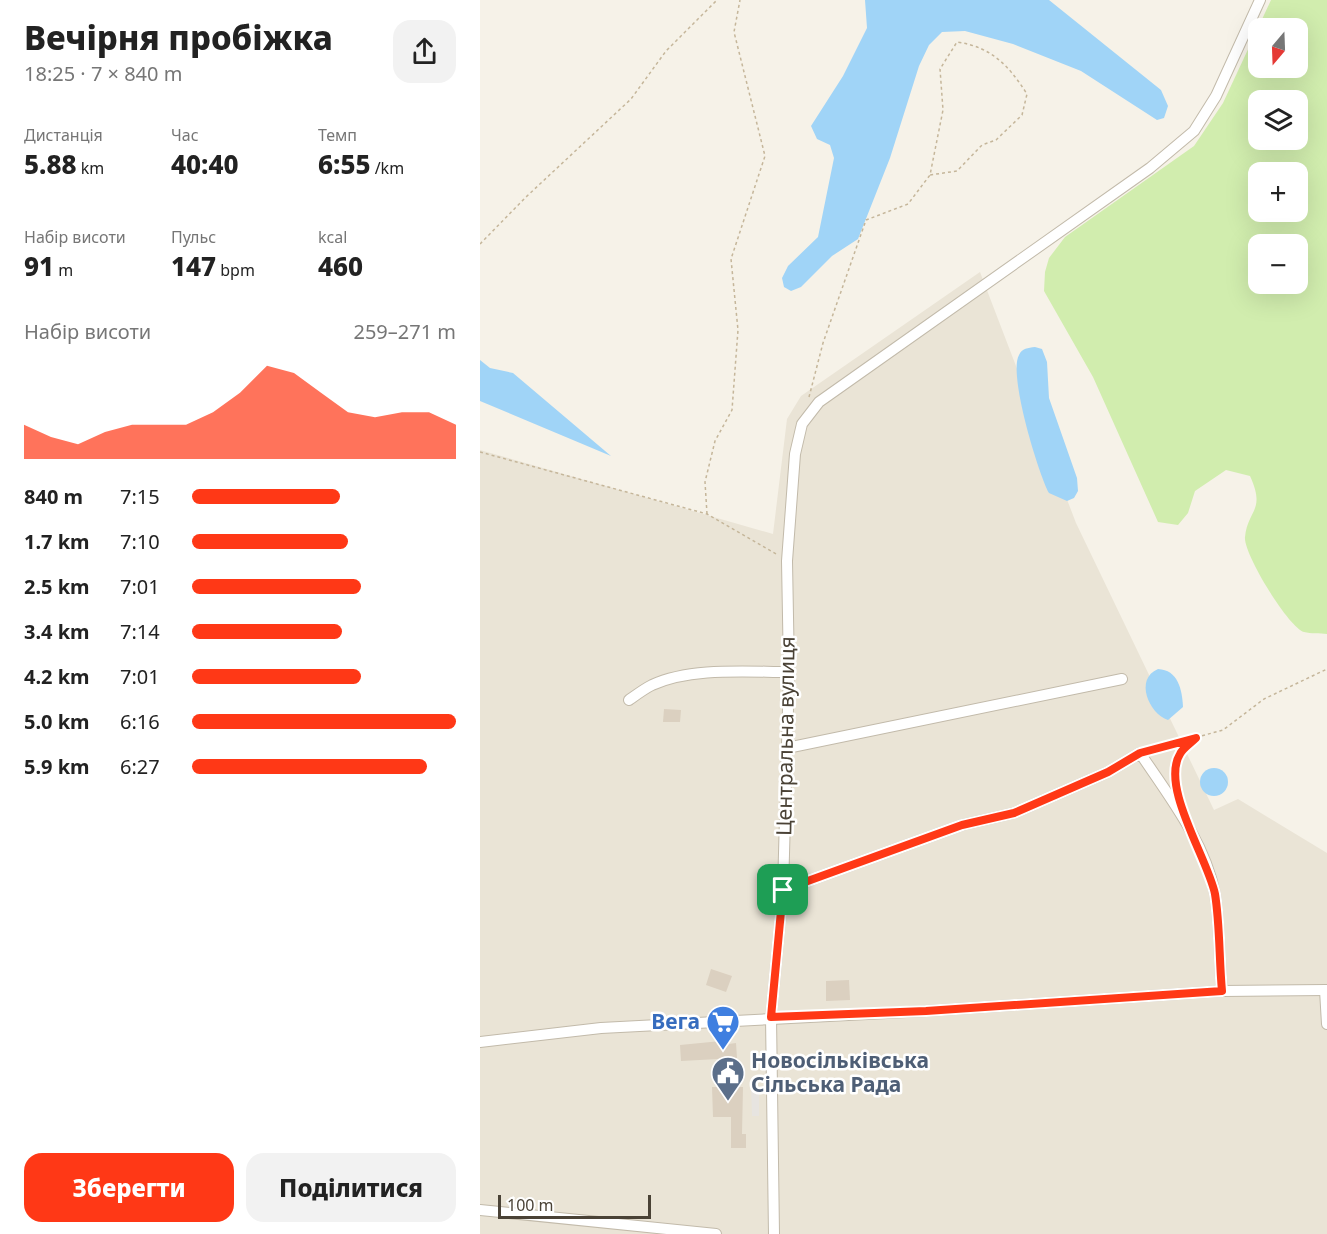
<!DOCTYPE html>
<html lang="uk">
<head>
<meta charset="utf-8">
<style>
  body { margin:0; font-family:"Noto Sans",sans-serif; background:#f2f2f2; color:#222; height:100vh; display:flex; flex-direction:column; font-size:22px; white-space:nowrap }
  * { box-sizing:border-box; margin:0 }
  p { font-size:20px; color:#767676 }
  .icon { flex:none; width:33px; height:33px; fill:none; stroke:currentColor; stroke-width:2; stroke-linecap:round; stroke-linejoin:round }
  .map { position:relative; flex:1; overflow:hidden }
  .panel { display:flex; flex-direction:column; background:#fff; width:480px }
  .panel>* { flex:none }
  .needle { width:39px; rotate:199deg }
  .controls { position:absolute; left:768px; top:18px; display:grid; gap:12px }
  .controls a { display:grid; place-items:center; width:60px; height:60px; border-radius:12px; background:#fff; box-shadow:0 6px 24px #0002; font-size:30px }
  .scale { position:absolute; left:18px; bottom:15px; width:153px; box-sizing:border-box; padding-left:6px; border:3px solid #4a4236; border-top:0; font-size:16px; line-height:21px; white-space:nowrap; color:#4a4236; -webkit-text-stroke:4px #fff; paint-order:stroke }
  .pin { position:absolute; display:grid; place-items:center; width:51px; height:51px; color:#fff; margin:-26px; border-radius:12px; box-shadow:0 3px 9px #0006 }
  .round { display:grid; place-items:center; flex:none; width:63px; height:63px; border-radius:18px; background:#f2f2f2 }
  .headline { display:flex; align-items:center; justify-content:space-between; height:102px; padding:0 24px }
  h1 { font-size:33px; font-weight:800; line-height:45px }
  .stats { display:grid; grid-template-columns:repeat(3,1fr); gap:9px; height:102px; padding:6px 24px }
  .stats div { display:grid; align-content:center }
  .stats b { font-size:26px; font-weight:800 }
  .stats small { font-size:16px; font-weight:400 }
  .stats p { font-size:16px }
  .chart { height:168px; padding:12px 24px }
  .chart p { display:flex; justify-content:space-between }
  .chart svg { width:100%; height:108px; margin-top:6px; fill:#ff3816; opacity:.7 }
  .cta { display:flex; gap:12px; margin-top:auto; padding:12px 24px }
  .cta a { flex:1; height:69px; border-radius:18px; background:#ff3816; color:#fff; font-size:24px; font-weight:800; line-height:69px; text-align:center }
  .cta a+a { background:#f2f2f2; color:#222 }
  ul { padding:0 24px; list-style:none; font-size:20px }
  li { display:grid; grid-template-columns:96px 72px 1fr; align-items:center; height:45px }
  li i { height:15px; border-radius:8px; background:#ff3816 }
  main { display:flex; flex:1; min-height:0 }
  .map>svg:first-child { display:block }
  .residential { fill:#eae4d6 }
  .green { fill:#d1edae; fill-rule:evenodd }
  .parking { fill:#e7e4e0 }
  .water { fill:#a0d4f7 }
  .building { fill:#dbd0c0 }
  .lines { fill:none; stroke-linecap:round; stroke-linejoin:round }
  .minor-casing { stroke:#c2baaa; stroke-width:12 }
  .path { stroke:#c5b69a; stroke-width:1.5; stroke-dasharray:3 3; stroke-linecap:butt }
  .minor { stroke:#fff; stroke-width:10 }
  .route-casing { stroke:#fff; stroke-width:12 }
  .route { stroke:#ff3816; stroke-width:8 }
  .labels { text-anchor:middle; stroke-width:5; stroke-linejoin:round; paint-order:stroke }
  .street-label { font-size:21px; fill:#4a4236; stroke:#fff }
  .shop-label { font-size:21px; font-weight:bold; fill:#366cbe; stroke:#fff; text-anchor:end }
  .service-label { font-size:21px; font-weight:bold; fill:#4e5e75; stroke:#fff; text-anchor:start }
</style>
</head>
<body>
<main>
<section class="panel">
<div class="headline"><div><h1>Вечірня пробіжка</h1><p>18:25 · 7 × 840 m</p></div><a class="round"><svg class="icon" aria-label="share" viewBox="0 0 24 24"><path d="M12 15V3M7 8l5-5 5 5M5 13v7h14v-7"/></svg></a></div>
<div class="stats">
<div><p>Дистанція</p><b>5.88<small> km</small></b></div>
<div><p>Час</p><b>40:40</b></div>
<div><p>Темп</p><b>6:55<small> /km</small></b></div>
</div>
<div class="stats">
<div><p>Набір висоти</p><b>91<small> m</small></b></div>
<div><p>Пульс</p><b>147<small> bpm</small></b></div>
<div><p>kcal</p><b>460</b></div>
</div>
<div class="chart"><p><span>Набір висоти</span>259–271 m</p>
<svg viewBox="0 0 160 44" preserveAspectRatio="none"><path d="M0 44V30L10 35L20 38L30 33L40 30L50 30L60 30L70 25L80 17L90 6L100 9L110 17L120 25L130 27L140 25L150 25L160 30V44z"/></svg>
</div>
<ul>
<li><b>840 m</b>7:15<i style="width:56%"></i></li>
<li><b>1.7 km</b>7:10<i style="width:59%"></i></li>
<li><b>2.5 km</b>7:01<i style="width:64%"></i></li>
<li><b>3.4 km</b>7:14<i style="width:57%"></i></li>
<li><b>4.2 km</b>7:01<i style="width:64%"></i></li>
<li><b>5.0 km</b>6:16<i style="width:100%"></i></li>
<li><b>5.9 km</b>6:27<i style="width:89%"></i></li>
</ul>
<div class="cta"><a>Зберегти</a><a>Поділитися</a></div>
</section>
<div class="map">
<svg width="847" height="1234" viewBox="0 0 847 1234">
  <rect width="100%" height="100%" fill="#f6f2e8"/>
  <polygon class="residential" points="500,272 596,523 734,810 758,799 847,853 847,1234 0,1234 0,450 293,534 307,419 321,396"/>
  <path class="green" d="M791,0H847V634C840,633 831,634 824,632C808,627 763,553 765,537C768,509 786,511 770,476L746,470L715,491L708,513L698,525L678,522L613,377L564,291L565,272L569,258L585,237L714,146L743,103ZM778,28H818V68H778ZM778,100H818V140H778ZM778,172H818V212H778ZM778,244H818V284H778Z"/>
  <polygon class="parking" points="271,1086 279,1086 279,1116 272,1116"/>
  <g class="water">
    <polygon points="385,0 569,0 681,90 688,106 684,118 677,120 601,71 533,44 485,31 462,32 449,45 439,66 410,158 378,239 352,256 321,287 311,291 304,287 302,278 308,266 338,237 354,158 350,145 337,139 331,126 363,76 387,28"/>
    <path d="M555,347L562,349L567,362L569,398L597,478L598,491L594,498L587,501L569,493C558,472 528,374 539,355C542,348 548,348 555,347Z"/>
    <polygon points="0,360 10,368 33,373 131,456 0,401"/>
    <path d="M678,669C698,670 702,689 703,707L688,720C669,714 654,679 678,669Z"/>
    <circle cx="734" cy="782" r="14"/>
    <polygon points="262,1063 262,1080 235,1081 234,1066"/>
  </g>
  <g class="building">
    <polygon points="184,709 201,710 200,722 183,722"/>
    <polygon points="231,969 252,976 246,992 226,985"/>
    <polygon points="369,980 370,1000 346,1001 346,981"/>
    <polygon points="241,1041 241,1045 256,1043 257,1058 201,1061 200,1045"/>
    <polygon points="232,1087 263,1087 262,1134 266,1134 266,1148 251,1148 251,1117 233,1117"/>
  </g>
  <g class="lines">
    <g class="minor-casing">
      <g id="minor">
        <path d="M149,700C156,695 164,689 172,685C211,667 267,672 309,672"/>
        <polyline points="307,748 642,679"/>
        <path d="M303,890L482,825L534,813L628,772L660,753C689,796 725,842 735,894C740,926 739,959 742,991"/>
        <polyline points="845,990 847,1024"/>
        <polyline points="0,1042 121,1028 446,1011 742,991 847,990"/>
        <polyline points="0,1210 236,1234"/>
        <polyline points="294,1234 291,1017 303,890 309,672 307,561 315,454 322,424 339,402 670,168 714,131 736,96 780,0"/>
      </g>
    </g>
    <g class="path">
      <polyline points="0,244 46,197 151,99 186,51 237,0"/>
      <path d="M329,397L343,343L386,220L428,204L450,175L463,110L460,69L477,42C512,47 529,66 547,94L542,115L516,140L502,145L477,171L450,175"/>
      <polyline points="0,452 227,514 298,555"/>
      <polyline points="227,514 225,482 235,441 252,410 258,330 251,259 285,156 254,32 260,0"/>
      <polyline points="670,750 743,730 784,699 847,669"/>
      <path d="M697,788C692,766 699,755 714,739"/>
    </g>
    <use href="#minor" class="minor"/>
  </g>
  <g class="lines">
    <g class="route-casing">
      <path id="route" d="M716,738C711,743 703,748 700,754C680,787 728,859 735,894C740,925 739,959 742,991L446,1011L291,1017L303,890L482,825L534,813L628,772L660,753Z"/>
    </g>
    <use href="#route" class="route"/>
  </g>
  <defs>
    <g id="supermarket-pin" transform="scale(1.725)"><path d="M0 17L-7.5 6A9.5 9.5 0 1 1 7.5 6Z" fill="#3f7fe0" stroke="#fff"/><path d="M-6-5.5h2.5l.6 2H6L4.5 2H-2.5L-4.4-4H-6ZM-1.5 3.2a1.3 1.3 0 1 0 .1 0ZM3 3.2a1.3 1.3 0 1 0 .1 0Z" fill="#fff"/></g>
    <g id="civic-pin" transform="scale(1.725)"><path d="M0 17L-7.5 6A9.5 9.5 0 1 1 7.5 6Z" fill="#5c6f8a" stroke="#fff"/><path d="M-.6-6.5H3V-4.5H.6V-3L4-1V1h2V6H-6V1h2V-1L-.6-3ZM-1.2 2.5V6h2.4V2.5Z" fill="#fff"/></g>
  </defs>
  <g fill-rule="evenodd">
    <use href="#supermarket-pin" x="243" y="1022"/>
    <use href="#civic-pin" x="248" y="1073"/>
  </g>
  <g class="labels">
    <g class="street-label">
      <text transform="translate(306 736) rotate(-89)" y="7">Центральна вулиця</text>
    </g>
    <g class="shop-label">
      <text x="220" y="1029">Вега</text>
    </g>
    <g class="service-label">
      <text x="271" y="1068">Новосільківська<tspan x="271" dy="24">Сільська Рада</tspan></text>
    </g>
  </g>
</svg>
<div class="controls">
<a><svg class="needle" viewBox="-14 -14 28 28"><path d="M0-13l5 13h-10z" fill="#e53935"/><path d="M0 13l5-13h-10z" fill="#767676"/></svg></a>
<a><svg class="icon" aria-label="layers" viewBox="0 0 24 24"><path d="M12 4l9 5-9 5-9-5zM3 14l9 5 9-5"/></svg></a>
<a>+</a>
<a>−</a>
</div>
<div class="scale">100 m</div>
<div class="pin" style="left:303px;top:890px;background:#1e9e55"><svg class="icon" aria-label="arrive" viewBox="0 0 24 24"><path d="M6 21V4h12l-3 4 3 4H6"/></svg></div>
</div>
</main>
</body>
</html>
